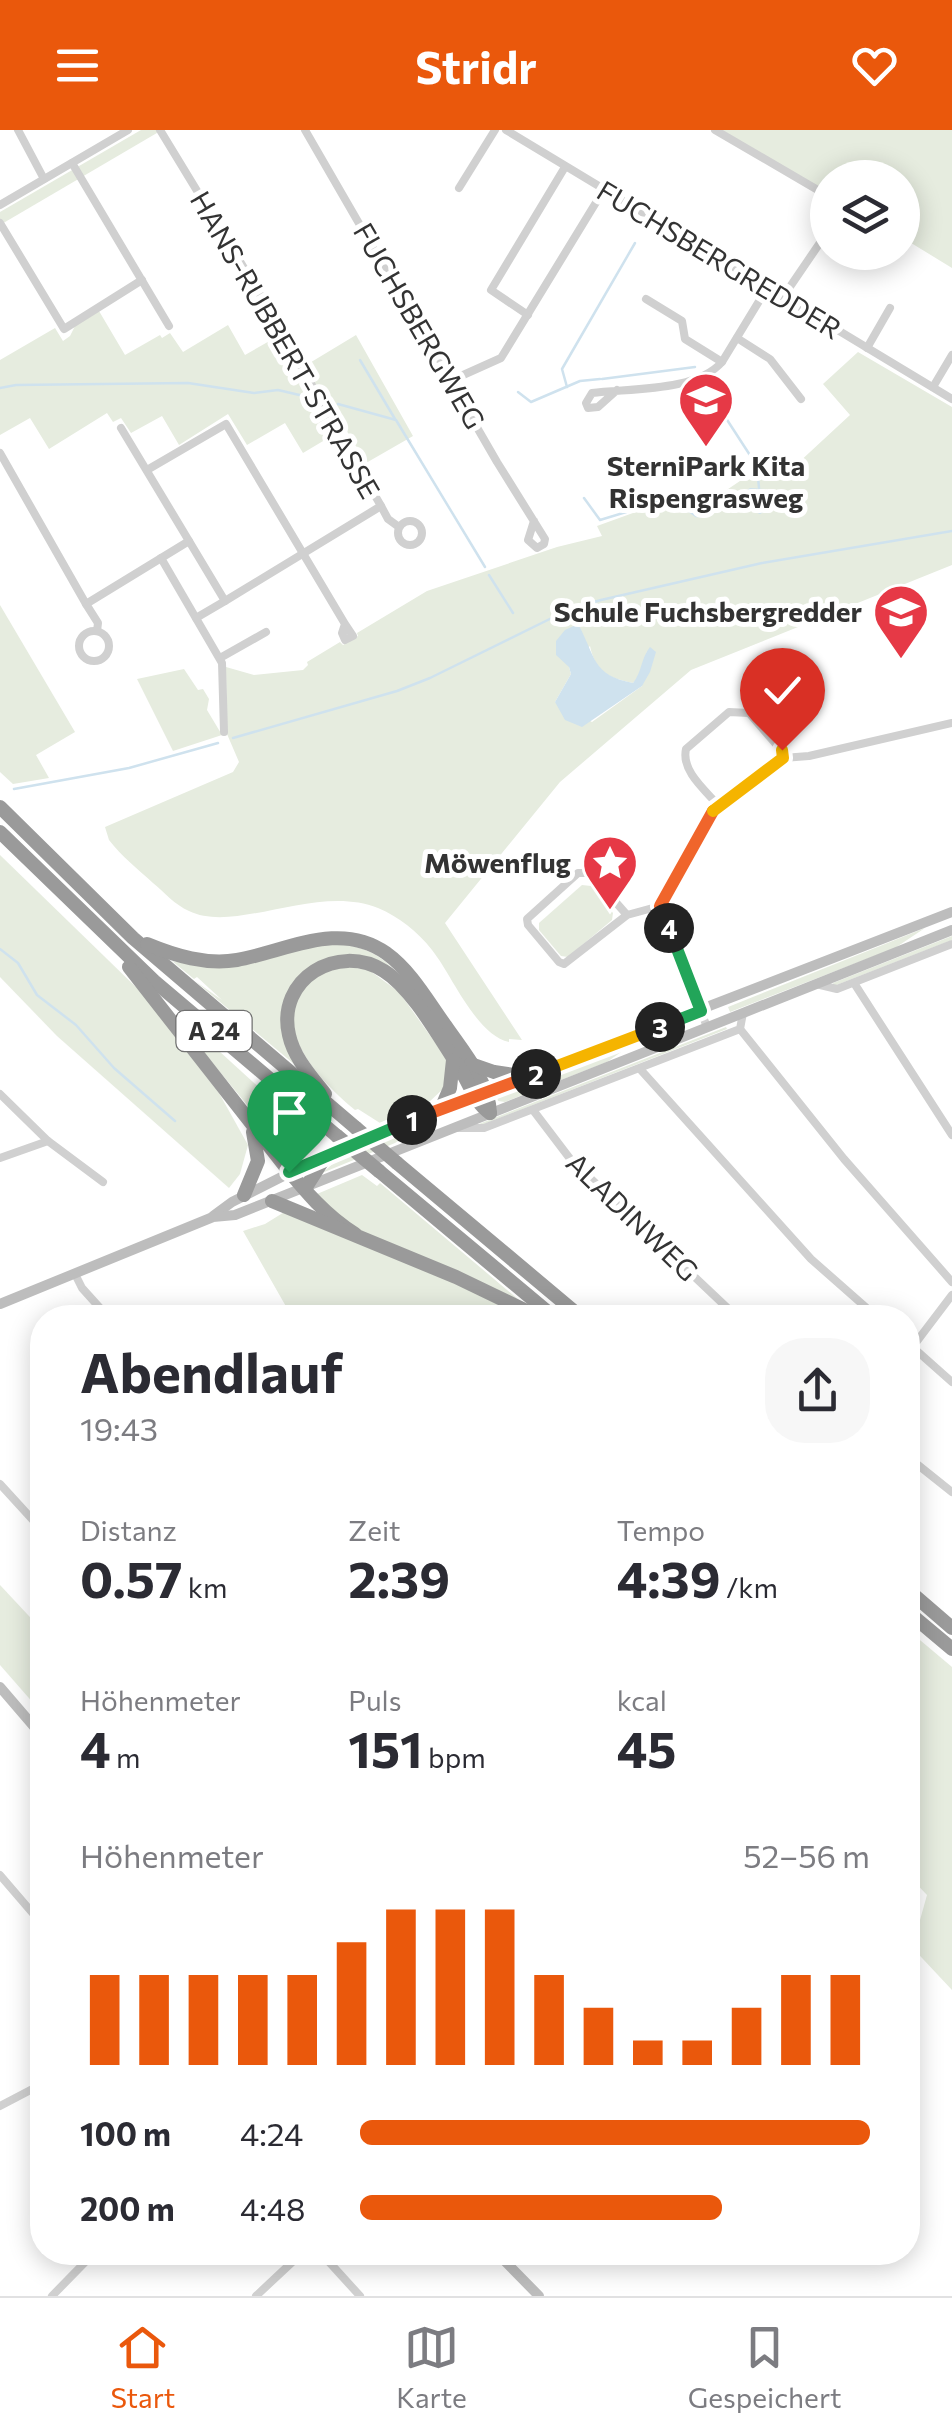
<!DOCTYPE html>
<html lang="de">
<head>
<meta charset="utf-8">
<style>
  body { margin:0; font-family:Commissioner,sans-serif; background:#f7f7f7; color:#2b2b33; height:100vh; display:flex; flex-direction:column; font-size:38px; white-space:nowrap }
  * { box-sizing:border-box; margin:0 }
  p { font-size:32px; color:#7c7c81 }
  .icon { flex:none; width:55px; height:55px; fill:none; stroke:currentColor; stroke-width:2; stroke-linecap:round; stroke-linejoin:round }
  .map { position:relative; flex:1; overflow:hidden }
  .sheet { position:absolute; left:30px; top:1175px; width:890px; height:960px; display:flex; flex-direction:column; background:#fff; border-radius:40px; box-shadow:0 5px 25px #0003 }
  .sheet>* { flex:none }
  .fabs { position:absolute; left:810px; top:30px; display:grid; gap:20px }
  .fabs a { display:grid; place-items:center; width:110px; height:110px; border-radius:50%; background:#fff; box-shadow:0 5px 25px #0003; font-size:50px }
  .pin { position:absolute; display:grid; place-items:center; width:85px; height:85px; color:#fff; margin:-102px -42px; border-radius:50% 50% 50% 0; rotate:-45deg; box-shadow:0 0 10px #0007 }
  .pin .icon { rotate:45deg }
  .km { position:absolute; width:50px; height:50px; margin:-25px; border-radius:50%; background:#222; color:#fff; font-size:28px; line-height:50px; text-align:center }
  .round { display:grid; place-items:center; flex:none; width:105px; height:105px; border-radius:40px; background:#f7f7f7 }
  .overview { display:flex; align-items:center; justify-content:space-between; height:170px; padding:0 50px }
  h1 { font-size:55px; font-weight:700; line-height:75px }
  .figures { display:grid; grid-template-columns:repeat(3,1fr); gap:15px; height:170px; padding:10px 50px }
  .figures div { display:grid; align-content:center }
  .figures b { font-size:50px; font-weight:700 }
  .figures small { font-size:28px; font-weight:400 }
  .figures p { font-size:28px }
  .chart { height:280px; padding:20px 50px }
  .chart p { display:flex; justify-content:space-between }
  .chart svg { width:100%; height:180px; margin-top:10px; stroke:#ea580c; stroke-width:6 }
  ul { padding:0 50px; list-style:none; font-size:32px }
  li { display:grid; grid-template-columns:160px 120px 1fr; align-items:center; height:75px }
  li i { height:25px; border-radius:12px; background:#ea580c }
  header { display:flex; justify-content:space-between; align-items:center; height:130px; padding:0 50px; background:#ea580c; color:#fff; font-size:45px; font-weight:700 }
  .dock { display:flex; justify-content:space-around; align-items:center; height:140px; border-top:2px solid #e1e1e2; background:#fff; font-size:28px; color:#7c7c81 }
  .dock a { display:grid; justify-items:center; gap:5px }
  .dock .active { color:#ea580c }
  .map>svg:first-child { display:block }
  .green { fill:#e6ecdf; fill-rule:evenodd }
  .water { fill:#cfe2ee }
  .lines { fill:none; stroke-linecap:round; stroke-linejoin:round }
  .stream { stroke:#cfe2ee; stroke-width:2.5 }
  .street { stroke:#d0d0d0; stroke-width:8 }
  .secondary { stroke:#bdbdbd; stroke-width:10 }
  .highway { stroke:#9a9a9a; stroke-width:14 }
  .highway-bridge { stroke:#9a9a9a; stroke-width:14 }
  .split-1-casing { stroke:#fff; stroke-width:20 }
  .split-2-casing { stroke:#fff; stroke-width:20 }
  .split-3-casing { stroke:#fff; stroke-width:20 }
  .split-4-casing { stroke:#fff; stroke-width:20 }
  .split-5-casing { stroke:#fff; stroke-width:20 }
  .split-6-casing { stroke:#fff; stroke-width:20 }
  .split-1 { stroke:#22a559; stroke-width:12 }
  .split-2 { stroke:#f0652b; stroke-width:12 }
  .split-3 { stroke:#f5b400; stroke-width:12 }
  .split-4 { stroke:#22a559; stroke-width:12 }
  .split-5 { stroke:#f0652b; stroke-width:12 }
  .split-6 { stroke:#f5b400; stroke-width:12 }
  .labels { text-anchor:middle; stroke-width:10; stroke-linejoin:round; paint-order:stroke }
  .shield { fill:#fff; stroke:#707070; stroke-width:2.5 }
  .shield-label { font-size:25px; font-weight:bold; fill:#333 }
  .street-label { font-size:28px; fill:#333; stroke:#fff }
  .poi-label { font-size:28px; font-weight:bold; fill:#333; stroke:#fff; text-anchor:end }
</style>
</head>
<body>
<header><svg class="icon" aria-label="menu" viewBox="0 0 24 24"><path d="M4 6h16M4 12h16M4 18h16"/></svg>Stridr<svg class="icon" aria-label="heart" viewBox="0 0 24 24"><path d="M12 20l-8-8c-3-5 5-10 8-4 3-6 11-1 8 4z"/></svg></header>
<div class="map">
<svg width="952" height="2166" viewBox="0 0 952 2166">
  <rect width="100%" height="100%" fill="#fff"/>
  <g class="green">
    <polygon points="141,0 162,0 0,95 0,82"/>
    <polygon points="722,0 952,0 952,138 903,108 902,48 828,48 827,63"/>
    <polygon points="99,181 125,225 160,205 162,208 170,203 183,222 228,195 245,225 273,209 293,243 356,205 413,306 366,333 345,298 303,323 285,293 247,315 228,284 179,315 162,286 131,303 121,288 113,292 107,283 49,319 30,288 0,305 0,230 55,198 63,211 70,206 75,196"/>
    <path d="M858,222L952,277V435L691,540L560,652L445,793L522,910L509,909V912C476,905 452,845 432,820C417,801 399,787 378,778C317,753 236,804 189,781C175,775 164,762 153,753C138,739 121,726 109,710L105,697L233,642L239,632L227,604L226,537L254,545L303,540L308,535L307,532L340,512L343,515L358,506L357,503L427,461L557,417L602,406L597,396L691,362L700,378L771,330L783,347L850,285L823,254ZM590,516C595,541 608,548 633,553L640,545L647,521L642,556L592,592L555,572L571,544L569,537Z"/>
    <polygon points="0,475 75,602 36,625 49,648 13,654 0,642"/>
    <polygon points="184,539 198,560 203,559 209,569 207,580 222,605 173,621 137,549"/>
    <polygon points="0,725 141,862 219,963 248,1015 240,1044 229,1058 57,906 0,847"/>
    <polygon points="582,755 591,756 613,783 612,790 568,827 561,826 539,800 539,793"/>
    <polygon points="925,798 895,818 730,882 728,877"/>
    <polygon points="952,806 952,810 834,856 833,853"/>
    <path d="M329,813C375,816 390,831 416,867L359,827L294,855V934L195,851L222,870L197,847L194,849L172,831L182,833Z"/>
    <path d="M343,836L369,840L399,862L444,925L448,932L446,956L427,974L380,993L358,979L355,980C321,952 260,890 313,848C321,842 334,839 343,836Z"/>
    <polygon points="185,890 319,1012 290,1027 182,896"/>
    <polygon points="726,897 727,899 479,996 479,994"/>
    <polygon points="631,915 607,932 505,972 498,971 497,966"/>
    <polygon points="470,973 419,997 395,1013 322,1043 335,1032"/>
    <polygon points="362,1045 377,1056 380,1053 519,1170 358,1101 340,1089 317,1064"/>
    <polygon points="286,1081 478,1163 519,1187 292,1187 243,1101 265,1094"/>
    <polygon points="0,1455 42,1500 42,1583 0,1535"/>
    <polygon points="908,1500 952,1537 952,1860 908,1813 908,1801 920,1790 927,1765 908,1745 908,1654 918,1643 908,1632"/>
  </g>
  <g class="water">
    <polygon points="750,358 764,359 770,365 771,378 760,384 750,380 742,364"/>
    <path d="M578,494C596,526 591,545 633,553C642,542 641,528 650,517L656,522L650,542L642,556L582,597L565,590L555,572L571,544L569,537L556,525V511L565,500Z"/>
  </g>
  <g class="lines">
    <g class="stream">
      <polyline points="360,230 395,289"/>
      <polyline points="602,249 695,237"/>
      <polyline points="567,257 562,239 635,113"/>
      <polyline points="0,258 16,255 188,253 254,263 278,260 308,267"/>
      <polyline points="518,262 531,272 580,251 600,249"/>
      <polyline points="709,262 757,336 759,358"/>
      <polyline points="338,274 396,290 485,437"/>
      <polyline points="584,368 600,390 646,376"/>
      <polyline points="654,373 671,368 696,386 704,386"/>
      <polyline points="489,445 513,483"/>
      <polyline points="233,608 397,561 430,548 570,479 601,470 762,433 952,401"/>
      <polyline points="14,659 129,638 218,613"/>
      <polyline points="0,819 18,833 37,865 76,895 114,938 175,991"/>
    </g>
    <g class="street">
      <polyline points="18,0 44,49"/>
      <polyline points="305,0 497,332 545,409 544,414 537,418 528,410 534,391"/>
      <polyline points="506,0 952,269"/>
      <polyline points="715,0 828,66"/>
      <polyline points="72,33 169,196"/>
      <polyline points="459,58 495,0"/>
      <polyline points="0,75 128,0"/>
      <polyline points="0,93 64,199 142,150"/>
      <polyline points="783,167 828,101"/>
      <polyline points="646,169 682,191 685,209 722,232"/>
      <polyline points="528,185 491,160 565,37"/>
      <polyline points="737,208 770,229 801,269"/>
      <polyline points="867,218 890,178"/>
      <polyline points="452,250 501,228 603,61"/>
      <polyline points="933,257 952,225"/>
      <path d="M617,260L598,277L588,278L586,273L592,263C629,258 696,262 722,232L767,158"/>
      <polyline points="121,298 189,411"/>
      <polyline points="0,323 86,474 189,411 225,471 381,376 258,161 160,0"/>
      <polyline points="147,340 226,294 345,494 342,503 345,510 353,506 345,494"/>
      <polyline points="381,376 388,389 399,397"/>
      <circle cx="410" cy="403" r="12"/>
      <polyline points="161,428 222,533 224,602"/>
      <polyline points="86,474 98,493 97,501"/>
      <polyline points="196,488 225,471"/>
      <circle cx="94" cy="516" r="15"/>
      <polyline points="220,528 266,502"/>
      <path d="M719,676C705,660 681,641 686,619L729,582L749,583L781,620L783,628"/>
      <polyline points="627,785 590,743 578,743 527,789 528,795 559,832 564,834 627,785 660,776"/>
      <polyline points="854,853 952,1005"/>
      <polyline points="816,854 837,859 952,814"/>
      <polyline points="707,897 660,776 708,687 783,628 809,626 952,593"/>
      <polyline points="740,899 844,1029 952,1152"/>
      <polyline points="640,939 811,1129 878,1188"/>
      <polyline points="0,964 48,1011 103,1052"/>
      <polyline points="533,980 571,1030 738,1188"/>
      <polyline points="457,998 484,998 740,899 743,883"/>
      <polyline points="0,1028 48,1011"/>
      <polyline points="75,1144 82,1158 109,1188"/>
      <polyline points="908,1213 952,1252"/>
      <polyline points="908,1223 952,1165"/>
      <polyline points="908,1327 952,1362"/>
      <polyline points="0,1354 42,1400"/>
      <polyline points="0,1745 42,1794"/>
      <polyline points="0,1976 42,1954"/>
      <polyline points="320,2122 360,2166"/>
      <polyline points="52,2166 95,2122"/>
      <polyline points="256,2166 303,2122"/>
    </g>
    <g class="secondary">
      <polyline points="213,1086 232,1072 327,1024 952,782"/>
      <polyline points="0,1174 213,1087 235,1085 952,800"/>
      <polyline points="0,1557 42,1606"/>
      <polyline points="496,2122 539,2166"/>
    </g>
    <g class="highway">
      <polyline points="0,677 133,808 356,998"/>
      <polyline points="0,702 154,851 337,1006"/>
      <path d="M147,814C176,826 206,835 237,830C287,821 339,790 386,823C411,841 427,870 445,895C462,920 489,951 490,983"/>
      <path d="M129,837L284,1035C305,1061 326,1086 355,1104"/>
      <polyline points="471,934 494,942 527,947"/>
      <path d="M325,964C311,946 294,928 289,905C276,849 338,812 384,841C413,859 440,909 460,939C470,954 474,972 490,983"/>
      <polyline points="441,979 450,958 453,930"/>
      <polyline points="397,1033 582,1188"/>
      <polyline points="379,1041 555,1188"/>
      <polyline points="306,1057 327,1024"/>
      <polyline points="244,1065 258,1031 253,1002"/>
      <polyline points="272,1071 456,1147 541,1188"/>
      <polyline points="908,1460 952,1498"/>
      <polyline points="908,1482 952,1519"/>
    </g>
    <g class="highway-bridge">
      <polyline points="356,998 397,1033"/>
      <polyline points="337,1006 379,1041"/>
    </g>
  </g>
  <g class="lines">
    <g class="split-1-casing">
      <polyline id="split-1" points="289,1042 412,990"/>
    </g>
    <g class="split-2-casing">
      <polyline id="split-2" points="412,990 536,944"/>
    </g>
    <g class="split-3-casing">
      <polyline id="split-3" points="536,944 660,897"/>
    </g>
    <g class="split-4-casing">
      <polyline id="split-4" points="660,897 701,881 669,798"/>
    </g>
    <g class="split-5-casing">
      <polyline id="split-5" points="669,798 660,776 713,681"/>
    </g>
    <g class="split-6-casing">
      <polyline id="split-6" points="713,681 783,628 782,620"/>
    </g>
    <use href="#split-1" class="split-1"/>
    <use href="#split-2" class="split-2"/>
    <use href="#split-3" class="split-3"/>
    <use href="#split-4" class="split-4"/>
    <use href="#split-5" class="split-5"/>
    <use href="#split-6" class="split-6"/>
  </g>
  <defs>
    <g id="school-pin" transform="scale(2.875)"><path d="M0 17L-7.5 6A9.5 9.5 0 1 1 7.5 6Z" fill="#e63946" stroke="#fff"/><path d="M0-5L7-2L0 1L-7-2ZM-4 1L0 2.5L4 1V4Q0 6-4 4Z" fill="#fff"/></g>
    <g id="sight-pin" transform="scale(2.875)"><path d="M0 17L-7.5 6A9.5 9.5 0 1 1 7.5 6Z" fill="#e63946" stroke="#fff"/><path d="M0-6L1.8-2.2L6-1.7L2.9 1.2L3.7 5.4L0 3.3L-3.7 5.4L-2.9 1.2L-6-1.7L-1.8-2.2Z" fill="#fff"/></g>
  </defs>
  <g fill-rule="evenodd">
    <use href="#school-pin" x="706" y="270"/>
    <use href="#school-pin" x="901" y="482"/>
    <use href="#sight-pin" x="610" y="733"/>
  </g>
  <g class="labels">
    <rect class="shield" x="176.5" y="881" width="75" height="40" rx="8"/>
    <g class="shield-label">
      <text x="214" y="910">A 24</text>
    </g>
    <g class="street-label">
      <text transform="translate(719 130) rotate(31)" y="10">FUCHSBERGREDDER</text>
      <text transform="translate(419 196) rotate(60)" y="10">FUCHSBERGWEG</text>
      <text transform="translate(285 215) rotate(60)" y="10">HANS-RUBBERT-STRASSE</text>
      <text transform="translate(632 1087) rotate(44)" y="10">ALADINWEG</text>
    </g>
    <g class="poi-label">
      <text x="706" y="346" text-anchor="middle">SterniPark Kita<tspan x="706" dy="32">Rispengrasweg</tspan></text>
      <text x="862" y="492">Schule Fuchsbergredder</text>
      <text x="571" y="743">Möwenflug</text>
    </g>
  </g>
</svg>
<div class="fabs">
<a><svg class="icon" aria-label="layers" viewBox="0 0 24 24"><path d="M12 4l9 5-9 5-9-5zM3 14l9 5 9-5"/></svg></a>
</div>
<div class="pin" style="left:289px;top:1042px;background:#1e9e55"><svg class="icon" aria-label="arrive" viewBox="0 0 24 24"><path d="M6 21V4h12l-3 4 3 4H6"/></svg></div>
<div class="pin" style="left:782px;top:620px;background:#d93025"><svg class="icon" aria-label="check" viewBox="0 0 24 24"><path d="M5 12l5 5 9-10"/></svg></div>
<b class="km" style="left:412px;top:990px">1</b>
<b class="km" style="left:536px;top:944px">2</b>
<b class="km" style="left:660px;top:897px">3</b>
<b class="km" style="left:669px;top:798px">4</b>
<section class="sheet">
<div class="overview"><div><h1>Abendlauf</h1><p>19:43</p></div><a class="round"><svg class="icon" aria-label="share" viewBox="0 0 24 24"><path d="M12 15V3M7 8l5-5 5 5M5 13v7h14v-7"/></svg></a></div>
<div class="figures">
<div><p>Distanz</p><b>0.57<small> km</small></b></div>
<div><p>Zeit</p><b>2:39</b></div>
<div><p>Tempo</p><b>4:39<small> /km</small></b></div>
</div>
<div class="figures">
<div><p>Höhenmeter</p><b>4<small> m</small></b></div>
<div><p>Puls</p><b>151<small> bpm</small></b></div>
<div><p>kcal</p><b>45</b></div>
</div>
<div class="chart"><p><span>Höhenmeter</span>52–56 m</p>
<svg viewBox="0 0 160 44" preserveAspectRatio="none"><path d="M5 44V22M15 44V22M25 44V22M35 44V22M45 44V22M55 44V14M65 44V6M75 44V6M85 44V6M95 44V22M105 44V30M115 44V38M125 44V38M135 44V30M145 44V22M155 44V22"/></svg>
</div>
<ul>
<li><b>100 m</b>4:24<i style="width:100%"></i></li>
<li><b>200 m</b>4:48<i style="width:71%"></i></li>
</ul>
</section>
</div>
<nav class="dock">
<a class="active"><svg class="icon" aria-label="home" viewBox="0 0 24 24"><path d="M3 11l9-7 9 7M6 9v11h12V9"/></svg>Start</a>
<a><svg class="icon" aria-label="map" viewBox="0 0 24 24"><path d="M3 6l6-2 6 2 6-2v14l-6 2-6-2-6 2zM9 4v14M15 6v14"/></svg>Karte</a>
<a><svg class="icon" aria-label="saved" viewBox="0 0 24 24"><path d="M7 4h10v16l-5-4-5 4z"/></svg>Gespeichert</a>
</nav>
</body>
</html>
